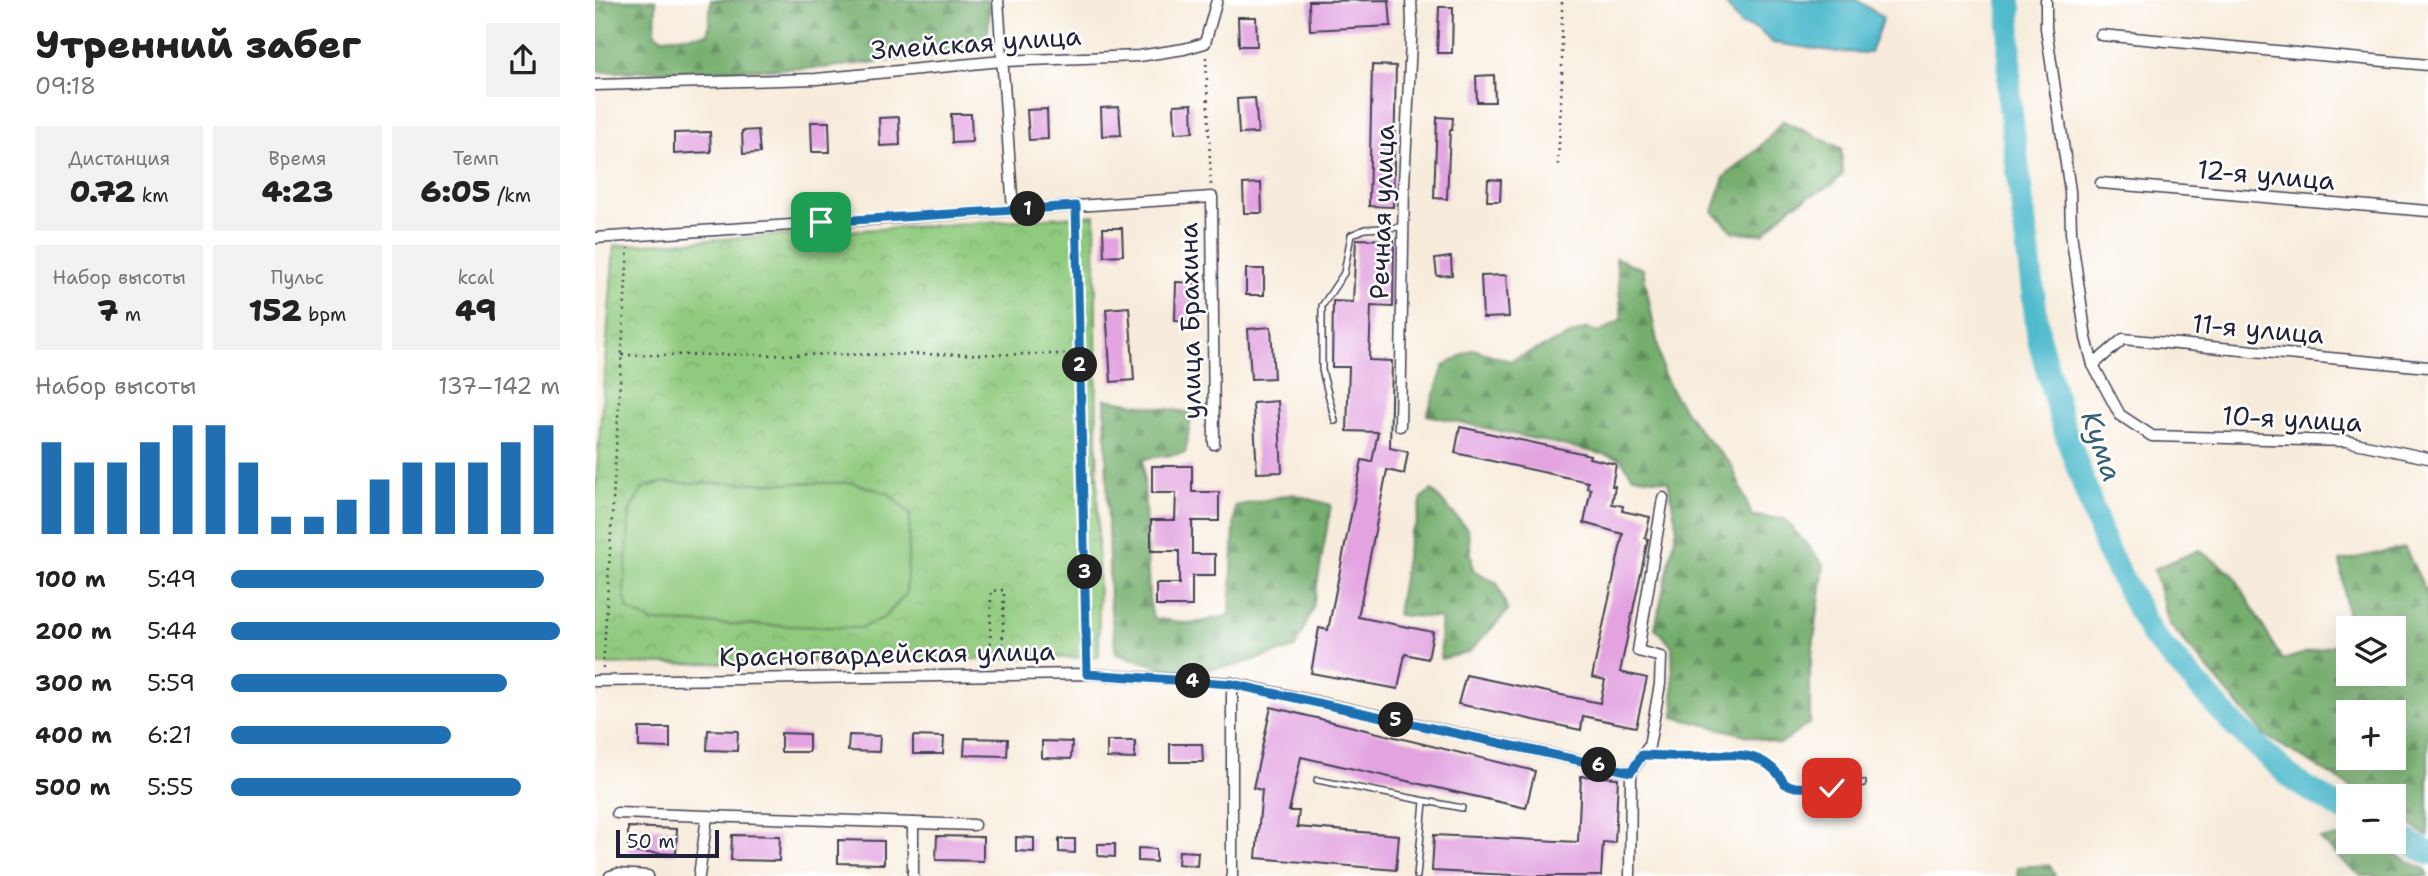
<!DOCTYPE html>
<html lang="ru">
<head>
<meta charset="utf-8">
<style>
  body { margin:0; font-family:"Shantell Sans",sans-serif; background:#f2f2f2; color:#222; height:100vh; display:flex; flex-direction:column; font-size:26px; white-space:nowrap }
  * { box-sizing:border-box; margin:0 }
  p { font-size:23px; color:#767676 }
  .icon { flex:none; width:38px; height:38px; fill:none; stroke:currentColor; stroke-width:2; stroke-linecap:round; stroke-linejoin:round }
  .map { position:relative; flex:1; overflow:hidden }
  .sheet { display:flex; flex-direction:column; background:#fff; width:595px }
  .sheet>* { flex:none }
  .fabs { position:absolute; left:1741px; top:616px; display:grid; gap:14px }
  .fabs a { display:grid; place-items:center; width:70px; height:70px; border-radius:0px; background:#fff; box-shadow:0 7px 28px #0002; font-size:35px }
  .scale { position:absolute; left:21px; bottom:18px; width:103px; box-sizing:border-box; padding-left:7px; border:4px solid #22223b; border-top:0; font-size:19px; line-height:24px; white-space:nowrap; color:#22223b; -webkit-text-stroke:5px #fff; paint-order:stroke }
  .pin { position:absolute; display:grid; place-items:center; width:60px; height:60px; color:#fff; margin:-30px; border-radius:14px; box-shadow:0 4px 10px #0006 }
  .km { position:absolute; width:35px; height:35px; margin:-18px; border-radius:50%; background:#222; color:#fff; font-size:19px; line-height:35px; text-align:center }
  .round { display:grid; place-items:center; flex:none; width:74px; height:74px; border-radius:0px; background:#f2f2f2 }
  .overview { display:flex; align-items:center; justify-content:space-between; height:119px; padding:0 35px }
  h1 { font-size:38px; font-weight:800; line-height:52px }
  .metrics { display:grid; grid-template-columns:repeat(3,1fr); gap:10px; height:119px; padding:7px 35px }
  .metrics div { display:grid; align-content:center; border-radius:0px; background:#f2f2f2; text-align:center }
  .metrics b { font-size:30px; font-weight:800 }
  .metrics small { font-size:19px; font-weight:400 }
  .metrics p { font-size:19px }
  .chart { height:196px; padding:14px 35px }
  .chart p { display:flex; justify-content:space-between }
  .chart svg { width:100%; height:126px; margin-top:7px; stroke:#1f6fb2; stroke-width:6 }
  ul { padding:0 35px; list-style:none; font-size:23px }
  li { display:grid; grid-template-columns:112px 84px 1fr; align-items:center; height:52px }
  li i { height:18px; border-radius:9px; background:#1f6fb2 }
  main { display:flex; flex:1; min-height:0 }
  .map>svg:first-child { display:block }
  .forest { fill:url(#forest-firs); stroke:#4b6854; stroke-width:2; fill-rule:evenodd }
  .park { fill:url(#park-crowns); stroke:#59765c; stroke-width:2 }
  .garden { fill:#90ca7e; stroke:#59765c; stroke-width:2 }
  .water { fill:#51bbcd; stroke:#3a6e84; stroke-width:2 }
  .lines { fill:none; stroke-linecap:round; stroke-linejoin:round }
  .river { stroke:#51bbcd; stroke-width:24 }
  .building { fill:#e2a3e0 }
  .lane-casing { stroke:#424053; stroke-width:8 }
  .street-casing { stroke:#424053; stroke-width:13 }
  .path { stroke:#424053; stroke-width:2.5; stroke-dasharray:2 5; stroke-linecap:butt }
  .lane { stroke:#fff; stroke-width:5 }
  .street { stroke:#fff; stroke-width:10 }
  .route-casing { stroke:#fff; stroke-width:14 }
  .route { stroke:#1f6fb2; stroke-width:9 }
  .labels { text-anchor:middle; stroke-width:5; stroke-linejoin:round; paint-order:stroke }
  .street-label { font-size:26px; fill:#22223b; stroke:#fff }
  .water-label { font-size:28px; font-style:italic; fill:#355f75; stroke:#fff }
</style>
</head>
<body>
<main>
<section class="sheet">
<div class="overview"><div><h1>Утренний забег</h1><p>09:18</p></div><a class="round"><svg class="icon" aria-label="share" viewBox="0 0 24 24"><path d="M12 15V3M7 8l5-5 5 5M5 13v7h14v-7"/></svg></a></div>
<div class="metrics">
<div><p>Дистанция</p><b>0.72<small> km</small></b></div>
<div><p>Время</p><b>4:23</b></div>
<div><p>Темп</p><b>6:05<small> /km</small></b></div>
</div>
<div class="metrics">
<div><p>Набор высоты</p><b>7<small> m</small></b></div>
<div><p>Пульс</p><b>152<small> bpm</small></b></div>
<div><p>kcal</p><b>49</b></div>
</div>
<div class="chart"><p><span>Набор высоты</span>137–142 m</p>
<svg viewBox="0 0 160 44" preserveAspectRatio="none"><path d="M5 44V12M15 44V19M25 44V19M35 44V12M45 44V6M55 44V6M65 44V19M75 44V38M85 44V38M95 44V32M105 44V25M115 44V19M125 44V19M135 44V19M145 44V12M155 44V6"/></svg>
</div>
<ul>
<li><b>100 m</b>5:49<i style="width:95%"></i></li>
<li><b>200 m</b>5:44<i style="width:100%"></i></li>
<li><b>300 m</b>5:59<i style="width:84%"></i></li>
<li><b>400 m</b>6:21<i style="width:67%"></i></li>
<li><b>500 m</b>5:55<i style="width:88%"></i></li>
</ul>
</section>
<div class="map">
<svg width="1833" height="876" viewBox="0 0 1833 876">
  <defs>
    <pattern id="forest-firs" width="22" height="20" patternUnits="userSpaceOnUse" patternTransform="scale(1.75)"><rect width="22" height="20" fill="#74ae6d"/><path d="M5 1l3.5 6h-7zM16 11l3.5 6h-7z" fill="#5f8d5b"/></pattern>
    <pattern id="park-crowns" width="20" height="18" patternUnits="userSpaceOnUse" patternTransform="scale(1.75)"><rect width="20" height="18" fill="#90ca7e"/><path d="M2 6a3 3 0 1 1 6 0M12 15a3 3 0 1 1 6 0" fill="none" stroke="#7cad6e"/></pattern>
  </defs>
  <rect width="100%" height="100%" fill="#fff"/>
  <filter id="ink" filterUnits="userSpaceOnUse"><feTurbulence type="fractalNoise" baseFrequency=".0143" numOctaves="2"/><feDisplacementMap in="SourceGraphic" scale="14" xChannelSelector="R" yChannelSelector="G"/><feConvolveMatrix kernelMatrix="1 2 1 2 8 2 1 2 1" color-interpolation-filters="sRGB"/></filter>
  <filter id="wash" filterUnits="userSpaceOnUse"><feTurbulence type="fractalNoise" baseFrequency=".00686" numOctaves="4" result="noise"/><feDisplacementMap in="SourceGraphic" scale="28" xChannelSelector="R" yChannelSelector="G"/><feGaussianBlur stdDeviation="1.57" result="paint"/><feColorMatrix in="noise" values="0 0 0 0 0 0 0 0 0 0 0 0 0 0 0 0 0 1.4 0 .05"/><feComposite in="paint" operator="in"/></filter>
  <g filter="url(#wash)">
    <rect width="100%" height="100%" fill="#f7ecdb"/>
    <g class="forest">
      <polygon points="0,0 61,0 60,34 68,38 113,34 116,0 393,0 395,10 391,50 227,68 0,72"/>
      <polygon points="1188,121 1246,148 1248,174 1237,185 1196,206 1168,234 1139,232 1118,212 1129,177 1163,149"/>
      <polygon points="1021,258 1048,269 1068,373 1080,397 1108,435 1136,464 1157,516 1190,519 1229,565 1215,670 1215,723 1185,744 1079,717 1077,646 1060,628 1082,528 1073,481 1038,476 1025,458 832,415 849,366 878,349 915,361 992,328 1004,333 1027,319"/>
      <polygon points="510,399 597,413 590,453 548,459 554,599 558,618 596,624 635,615 640,506 698,494 736,505 718,608 700,648 639,666 583,672 521,654 515,602"/>
      <polygon points="837,490 873,530 878,570 902,583 913,611 874,652 846,659 845,618 802,615 815,533 821,525 827,497"/>
      <path d="M1810,548L1833,595V837L1799,813V796H1771L1669,735L1574,624L1559,569L1604,550L1638,574L1687,660L1753,640L1754,674H1799V628H1754L1745,561ZM1754,712H1799V758H1754Z"/>
      <polygon points="1753,836 1754,842 1776,842 1831,870 1833,876 1767,876 1754,867 1725,839"/>
      <polygon points="1455,865 1460,876 1422,876 1423,867"/>
    </g>
    <polygon class="park" points="500,215 504,657 0,665 0,497 19,246"/>
    <polygon class="garden" points="65,483 258,483 293,493 315,514 311,594 290,617 266,628 58,622 33,610 29,595 35,510 48,488"/>
    <polygon class="water" points="1128,0 1262,0 1288,18 1275,53 1244,52 1178,43 1162,29 1146,25"/>
    <g class="lines">
      <g class="river">
        <polyline points="1415,0 1414,98 1444,340 1467,422 1512,550 1557,635 1640,726 1700,781 1754,813"/>
        <polyline points="1799,833 1833,853"/>
      </g>
    </g>
    <g id="blocks">
      <g class="building">
        <polygon points="794,0 796,26 715,30 714,1"/>
        <polygon points="844,7 858,7 857,53 842,53"/>
        <polygon points="643,17 661,17 662,46 644,46"/>
        <polygon points="777,65 801,66 798,207 774,206"/>
        <polygon points="899,75 900,102 882,102 881,76"/>
        <polygon points="660,98 663,133 644,134 642,99"/>
        <polygon points="597,104 598,132 580,133 579,105"/>
        <polygon points="524,107 526,135 507,136 506,108"/>
        <polygon points="452,109 453,139 434,140 432,110"/>
        <polygon points="356,114 376,114 377,142 357,143"/>
        <polygon points="304,117 305,145 285,146 284,118"/>
        <polygon points="842,117 858,118 857,130 855,130 852,199 839,198"/>
        <polygon points="216,122 234,122 235,152 217,152"/>
        <polygon points="163,130 165,153 148,154 147,131"/>
        <polygon points="115,132 116,152 79,154 79,133"/>
        <polygon points="893,179 906,180 905,201 892,201"/>
        <polygon points="666,183 667,213 649,213 648,184"/>
        <polygon points="508,228 527,228 528,255 509,256"/>
        <polygon points="761,239 799,240 798,307 776,306 774,360 797,361 795,448 813,452 809,474 792,470 763,617 838,632 833,659 810,654 803,689 716,673 724,628 733,630 767,460 777,462 783,432 752,431 754,367 737,367 738,301 758,302"/>
        <polygon points="856,257 857,275 842,276 840,259"/>
        <rect x="651" y="269" width="18" height="26"/>
        <polygon points="911,275 914,317 888,318 886,276"/>
        <polygon points="581,282 602,283 601,322 580,321"/>
        <polygon points="534,307 539,380 516,382 511,309"/>
        <polygon points="676,327 679,378 656,379 653,329"/>
        <polygon points="683,401 687,472 662,473 658,403"/>
        <polygon points="865,427 995,455 994,458 1021,464 1017,486 1020,486 1017,504 1028,506 1027,511 1055,517 1050,538 1053,539 1025,672 1052,678 1041,727 988,716 986,730 863,704 871,675 1005,703 1010,680 997,677 1028,534 989,523 996,489 992,488 993,482 860,453"/>
        <polygon points="557,466 597,466 597,492 624,492 624,521 597,521 597,554 620,554 620,576 597,576 597,606 561,606 561,584 584,584 584,551 556,551 556,520 580,520 581,493 557,493"/>
        <polygon points="676,707 940,771 931,808 706,757 694,811 704,811 702,827 804,835 801,870 661,858 667,790 658,788"/>
        <polygon points="44,728 75,728 75,748 44,747"/>
        <polygon points="113,730 143,731 142,751 112,750"/>
        <polygon points="186,733 214,734 214,752 186,752"/>
        <polygon points="254,735 285,736 284,752 253,751"/>
        <polygon points="318,736 349,737 348,754 318,754"/>
        <polygon points="370,738 413,739 412,756 369,755"/>
        <polygon points="447,741 477,742 476,759 447,758"/>
        <polygon points="512,741 540,741 540,759 512,758"/>
        <polygon points="575,744 607,744 608,762 575,762"/>
        <polygon points="986,776 1023,778 1020,843 1008,842 1006,876 936,876 837,871 839,835 983,842"/>
        <polygon points="33,827 82,829 81,854 33,852"/>
        <polygon points="137,835 185,836 184,861 136,860"/>
        <polygon points="342,836 388,837 388,861 341,860"/>
        <polygon points="421,837 439,838 439,852 421,851"/>
        <polygon points="464,839 480,839 480,853 464,852"/>
        <polygon points="243,840 289,841 289,864 243,863"/>
        <polygon points="503,844 520,844 520,857 503,856"/>
        <polygon points="543,848 561,849 561,862 543,861"/>
        <polygon points="584,851 603,852 602,866 583,864"/>
      </g>
    </g>
  </g>
  <g filter="url(#ink)">
    <use href="#blocks" fill-opacity="0" stroke="#424053" stroke-width="2"/>
    <g class="lines">
      <g class="lane-casing">
        <g id="lane">
          <polyline points="740,421 727,370 727,306 749,273 756,235 770,229 808,227"/>
          <path d="M1047,755C1067,756 1088,757 1108,756C1143,754 1170,749 1190,784C1215,791 1243,787 1268,783"/>
          <polyline points="722,780 867,808"/>
          <polyline points="822,876 829,802"/>
        </g>
      </g>
      <g class="street-casing">
        <g id="street">
          <polyline points="403,0 418,210"/>
          <polyline points="1451,0 1451,28 1475,191 1476,233 1491,338 1498,365 1525,415 1557,436 1751,441 1833,458"/>
          <polyline points="1506,35 1833,65"/>
          <polyline points="0,85 221,79 407,61 544,56 589,49 610,43 622,0"/>
          <polyline points="1506,183 1833,211"/>
          <polyline points="0,238 617,197 619,444"/>
          <polyline points="1498,365 1528,339 1833,367"/>
          <polyline points="805,426 809,184 817,21 816,0"/>
          <polyline points="0,681 492,674 637,683 1036,772"/>
          <polyline points="637,683 637,876"/>
          <polyline points="22,813 379,825"/>
          <polyline points="318,823 318,876"/>
          <polyline points="15,876 22,874 53,876"/>
          <polyline points="104,876 112,817"/>
          <polyline points="1035,876 1036,772 1054,746 1065,684 1066,657 1043,651 1068,498"/>
        </g>
      </g>
      <g class="path">
        <polyline points="611,57 616,186"/>
        <polyline points="963,165 967,79 967,0"/>
        <polyline points="481,216 492,661"/>
        <polyline points="27,355 484,354"/>
        <polyline points="395,665 396,591 409,590 407,664"/>
        <polyline points="8,668 33,248"/>
      </g>
      <use href="#lane" class="lane"/>
      <use href="#street" class="street"/>
    </g>
  </g>
  <g class="lines" filter="url(#ink)">
    <g class="route-casing">
      <path id="route" d="M226,222L481,206L492,674L637,684L1036,772L1047,755C1068,756 1088,757 1108,756C1142,754 1170,750 1190,784L1200,787L1237,788"/>
    </g>
    <use href="#route" class="route"/>
  </g>
  <g class="labels">
    <g class="street-label">
      <text transform="translate(381 43) rotate(-4)" y="9">Змейская улица</text>
      <text transform="translate(1671 175) rotate(5)" y="9">12-я улица</text>
      <text transform="translate(787 212) rotate(-88)" y="9">Речная улица</text>
      <text transform="translate(595 321) rotate(-91)" y="9">улица Брахина</text>
      <text transform="translate(1663 329) rotate(5)" y="9">11-я улица</text>
      <text transform="translate(1697 419) rotate(3)" y="9">10-я улица</text>
      <text transform="translate(292 654) rotate(-1)" y="9">Красногвардейская улица</text>
    </g>
    <g class="water-label">
      <text transform="translate(1507 446) rotate(71)" y="10">Кума</text>
    </g>
  </g>
</svg>
<div class="fabs">
<a><svg class="icon" aria-label="layers" viewBox="0 0 24 24"><path d="M12 4l9 5-9 5-9-5zM3 14l9 5 9-5"/></svg></a>
<a>+</a>
<a>−</a>
</div>
<div class="scale">50 m</div>
<div class="pin" style="left:226px;top:222px;background:#1e9e55"><svg class="icon" aria-label="arrive" viewBox="0 0 24 24"><path d="M6 21V4h12l-3 4 3 4H6"/></svg></div>
<div class="pin" style="left:1237px;top:788px;background:#d93025"><svg class="icon" aria-label="check" viewBox="0 0 24 24"><path d="M5 12l5 5 9-10"/></svg></div>
<b class="km" style="left:433px;top:209px">1</b>
<b class="km" style="left:485px;top:365px">2</b>
<b class="km" style="left:490px;top:572px">3</b>
<b class="km" style="left:598px;top:681px">4</b>
<b class="km" style="left:801px;top:720px">5</b>
<b class="km" style="left:1004px;top:765px">6</b>
</div>
</main>
</body>
</html>
